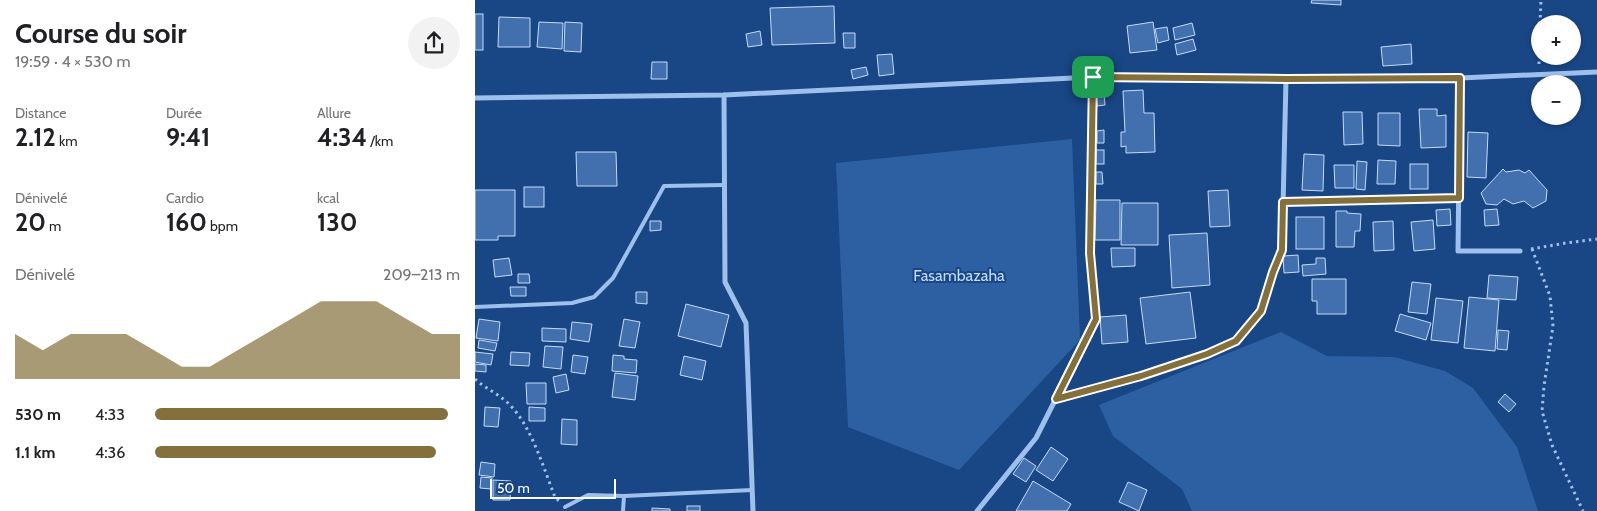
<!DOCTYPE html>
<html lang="fr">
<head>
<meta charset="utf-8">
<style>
  body { margin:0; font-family:Cabin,sans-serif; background:#f2f2f2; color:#202124; height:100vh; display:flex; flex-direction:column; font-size:19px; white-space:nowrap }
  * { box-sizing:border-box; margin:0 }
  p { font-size:16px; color:#757577 }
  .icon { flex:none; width:28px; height:28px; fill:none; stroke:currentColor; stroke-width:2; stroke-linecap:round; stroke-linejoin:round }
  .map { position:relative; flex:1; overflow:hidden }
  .side { display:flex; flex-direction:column; background:#fff; width:475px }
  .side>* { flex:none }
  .controls { position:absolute; left:1056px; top:15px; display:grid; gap:10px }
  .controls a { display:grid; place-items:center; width:50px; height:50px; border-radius:50%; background:#fff; box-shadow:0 1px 4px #0004; font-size:25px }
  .scale { position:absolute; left:15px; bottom:12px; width:126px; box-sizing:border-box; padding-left:5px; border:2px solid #fff; border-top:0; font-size:14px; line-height:18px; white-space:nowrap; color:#fff; -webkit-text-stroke:4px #194684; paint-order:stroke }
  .pin { position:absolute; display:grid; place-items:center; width:42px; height:42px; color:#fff; margin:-21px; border-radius:10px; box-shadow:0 2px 8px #0006 }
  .round { display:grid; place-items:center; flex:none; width:52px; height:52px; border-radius:26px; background:#f2f2f2 }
  .summary { display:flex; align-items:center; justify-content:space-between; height:85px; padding:0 15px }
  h1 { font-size:28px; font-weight:700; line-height:38px }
  .stats { display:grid; grid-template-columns:repeat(3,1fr); gap:8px; height:85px; padding:5px 15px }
  .stats div { display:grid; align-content:center }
  .stats b { font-size:25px; font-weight:700 }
  .stats small { font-size:14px; font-weight:400 }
  .stats p { font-size:14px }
  .chart { height:140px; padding:10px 15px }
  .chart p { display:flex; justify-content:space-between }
  .chart svg { width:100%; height:90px; margin-top:5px; fill:#84703c; opacity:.7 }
  ul { padding:0 15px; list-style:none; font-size:16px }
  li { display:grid; grid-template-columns:80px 60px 1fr; align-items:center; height:38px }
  li i { height:12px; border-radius:6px; background:#84703c }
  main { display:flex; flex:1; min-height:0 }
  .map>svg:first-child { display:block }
  .green { fill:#2c60a3 }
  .building { fill:#4270ae; stroke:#c4dbf9 }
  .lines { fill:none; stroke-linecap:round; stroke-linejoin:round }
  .path { stroke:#9ec0ec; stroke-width:3; stroke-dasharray:2.5 4; stroke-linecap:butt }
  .lane { stroke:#9ec0ec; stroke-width:4 }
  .street { stroke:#9ec0ec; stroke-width:5 }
  .route-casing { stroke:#fff; stroke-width:10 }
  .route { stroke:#84703c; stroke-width:6 }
  .labels { text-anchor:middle; stroke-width:4; stroke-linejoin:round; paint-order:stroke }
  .park-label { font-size:16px; fill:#c4dbf9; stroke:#194684 }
</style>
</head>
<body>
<main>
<section class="side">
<div class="summary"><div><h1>Course du soir</h1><p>19:59 · 4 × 530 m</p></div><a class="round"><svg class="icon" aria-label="share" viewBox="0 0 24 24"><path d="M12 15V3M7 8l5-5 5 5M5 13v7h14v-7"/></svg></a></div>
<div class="stats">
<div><p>Distance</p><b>2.12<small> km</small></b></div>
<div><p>Durée</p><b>9:41</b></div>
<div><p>Allure</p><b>4:34<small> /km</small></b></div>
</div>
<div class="stats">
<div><p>Dénivelé</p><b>20<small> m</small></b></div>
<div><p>Cardio</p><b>160<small> bpm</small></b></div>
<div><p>kcal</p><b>130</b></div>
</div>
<div class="chart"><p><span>Dénivelé</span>209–213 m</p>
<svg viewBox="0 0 160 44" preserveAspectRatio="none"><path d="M0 44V22L10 30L20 22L30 22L40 22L50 30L60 38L70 38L80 30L90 22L100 14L110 6L120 6L130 6L140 14L150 22L160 22V44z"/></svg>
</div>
<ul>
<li><b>530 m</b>4:33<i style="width:96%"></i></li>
<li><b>1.1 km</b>4:36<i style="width:92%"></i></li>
</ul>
</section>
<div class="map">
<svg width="1122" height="511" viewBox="0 0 1122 511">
  <rect width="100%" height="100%" fill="#194684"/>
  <g class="green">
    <polygon points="597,139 605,340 484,470 373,427 361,163"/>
    <polygon points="806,332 852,356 919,357 970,371 998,388 1042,447 1063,511 717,511 707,489 638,436 624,405"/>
  </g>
  <g class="building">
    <polygon points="837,0 866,0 866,5 836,3"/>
    <polygon points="359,6 360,43 297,45 295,8"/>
    <rect x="0" y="14" width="8" height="36"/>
    <polygon points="24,17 55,18 55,47 23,47"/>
    <polygon points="64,22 88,23 87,49 62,47"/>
    <polygon points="90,22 107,23 106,52 89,51"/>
    <polygon points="678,22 682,50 655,53 652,26"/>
    <polygon points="717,23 720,35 700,40 698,28"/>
    <polygon points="692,27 694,40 683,43 680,29"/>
    <polygon points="285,31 287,45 273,47 271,34"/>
    <polygon points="368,33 380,33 380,48 369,48"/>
    <polygon points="718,39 721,50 702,55 700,44"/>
    <polygon points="936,44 937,64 908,66 906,47"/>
    <polygon points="417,54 419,74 404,76 402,55"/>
    <polygon points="177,62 192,62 192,79 176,79"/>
    <polygon points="391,67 393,75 378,79 376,70"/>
    <polygon points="668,90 669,113 679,113 680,152 651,153 651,146 646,147 646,132 650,132 648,91"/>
    <polygon points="621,92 629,92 630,105 622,106"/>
    <polygon points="944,109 962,109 962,116 971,115 971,147 946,148"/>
    <polygon points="868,112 887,112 888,144 869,145"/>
    <polygon points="903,113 925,113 925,146 903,145"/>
    <polygon points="629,130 629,143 622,143 622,131"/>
    <polygon points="993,132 1013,133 1011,178 992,177"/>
    <rect x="621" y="150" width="8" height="14"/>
    <polygon points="101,152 141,152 142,186 102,186"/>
    <polygon points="829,154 849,155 848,191 827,190"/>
    <polygon points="903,160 921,161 920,184 902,184"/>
    <polygon points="882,161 892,162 890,190 881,189"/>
    <rect x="935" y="164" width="18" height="25"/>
    <polygon points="859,165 879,165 879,188 860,188"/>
    <polygon points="1028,169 1031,172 1044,170 1050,173 1054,170 1072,190 1071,201 1058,208 1049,201 1038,204 1029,199 1022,205 1011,204 1006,193"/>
    <polygon points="621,172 627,172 628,184 621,184"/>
    <rect x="49" y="187" width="20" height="20"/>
    <polygon points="0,190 40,190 40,236 23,236 23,240 0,240"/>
    <polygon points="753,190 755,226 735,227 733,191"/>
    <polygon points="621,200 645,200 645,240 620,240"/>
    <polygon points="647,203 683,203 683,245 646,245"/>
    <polygon points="975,209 976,225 962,226 961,210"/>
    <polygon points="1022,209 1024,225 1010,226 1009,210"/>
    <polygon points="861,211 872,211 872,213 886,214 885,231 880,231 879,247 861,247"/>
    <rect x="821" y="217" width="28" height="32"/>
    <polygon points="958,220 960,249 939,251 936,222"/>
    <polygon points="175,221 186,221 186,230 175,231"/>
    <polygon points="918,221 919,250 899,251 898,222"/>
    <polygon points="732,233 735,285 697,288 694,235"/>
    <polygon points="636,248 660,248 660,266 637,267"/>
    <polygon points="823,255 824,272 809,273 808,256"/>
    <polygon points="34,258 37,275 20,277 18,260"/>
    <polygon points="841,258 850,258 851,274 828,276 827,265 841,264"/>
    <polygon points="43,274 54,274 55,283 43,283"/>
    <polygon points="1014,275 1043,277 1041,300 1012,298"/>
    <polygon points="837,279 871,279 871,314 842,314 842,301 837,301"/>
    <polygon points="937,282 956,284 952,314 933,312"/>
    <polygon points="35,287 51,287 51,296 36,296"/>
    <polygon points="161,292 172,292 172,304 161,303"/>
    <polygon points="715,292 721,338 671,344 665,298"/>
    <polygon points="994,297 1024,300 1020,351 989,348"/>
    <polygon points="961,298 988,301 983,343 956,340"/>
    <polygon points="211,304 254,315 246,347 203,336"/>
    <polygon points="925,314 956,323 951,340 920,331"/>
    <polygon points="651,315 653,342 627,344 625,317"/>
    <polygon points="4,319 25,322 23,341 1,338"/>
    <polygon points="149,319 165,322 160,348 144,346"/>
    <polygon points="97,322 117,324 114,342 95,339"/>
    <polygon points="67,328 91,329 91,342 67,341"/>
    <polygon points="1023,330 1034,331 1032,350 1022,349"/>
    <polygon points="4,340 22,343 20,351 3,348"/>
    <polygon points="70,346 88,347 86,369 68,367"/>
    <polygon points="0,352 18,354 16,365 0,362"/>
    <polygon points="36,352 55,353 54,366 35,365"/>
    <polygon points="98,355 113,357 110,374 96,372"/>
    <polygon points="138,355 149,356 149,359 162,360 161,373 137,371"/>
    <polygon points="209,356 231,361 227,380 205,375"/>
    <polygon points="0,364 11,365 11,372 0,371"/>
    <polygon points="140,373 163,376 160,400 137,397"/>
    <polygon points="91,374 94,390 81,393 78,377"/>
    <polygon points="51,383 71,383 71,404 52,404"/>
    <polygon points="1030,394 1041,404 1034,412 1023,402"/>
    <polygon points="10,407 25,408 23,427 9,426"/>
    <polygon points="54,407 70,408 70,421 54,421"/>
    <polygon points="87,419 102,420 102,445 86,444"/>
    <polygon points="576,447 593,459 578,481 561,470"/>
    <polygon points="549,458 561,466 551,482 538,474"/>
    <polygon points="6,462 20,464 19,477 4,475"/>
    <polygon points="6,477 17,478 16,489 5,488"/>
    <polygon points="18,480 36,481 35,500 18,500"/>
    <polygon points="558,481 596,504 592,511 541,511"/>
    <polygon points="653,482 672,490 664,511 644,502"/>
    <rect x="212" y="506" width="13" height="5"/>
    <polygon points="177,508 195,509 195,511 177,511"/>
  </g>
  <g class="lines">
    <g class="path">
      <polyline points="1065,24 1066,0"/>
      <polyline points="1064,64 1065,31"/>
      <polyline points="1056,249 1091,243 1122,239"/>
      <polyline points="1057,249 1075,296 1078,326 1069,386 1067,411 1077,445 1108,511"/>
      <path d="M0,379C11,389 24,394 34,404C57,427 68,467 80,497L84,501"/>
      <polyline points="593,395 666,376 731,354 761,341 786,311 803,258"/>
    </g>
    <g class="lane">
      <polyline points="0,307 97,303 119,297 138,278 189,186 249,185"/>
      <polyline points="90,507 113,495 149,496"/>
      <polyline points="148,511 149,496 277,490"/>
    </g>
    <g class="street">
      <polyline points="985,78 983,251 1045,251"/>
      <polyline points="249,95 250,282 271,323 278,511"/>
      <polyline points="0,98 249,95 619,77 811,79 985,78 1122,72"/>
      <polyline points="808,202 984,198"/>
      <polyline points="807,250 811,79"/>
      <polyline points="502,511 561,438 621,319 615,253 619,77"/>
    </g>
  </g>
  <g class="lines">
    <g class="route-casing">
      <polygon id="route" points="618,77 811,79 985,78 984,198 808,202 807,250 798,272 786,311 761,341 732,354 666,376 581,399 621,319 615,253"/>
    </g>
    <use href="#route" class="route"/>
  </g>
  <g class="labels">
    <g class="park-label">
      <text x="484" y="281">Fasambazaha</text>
    </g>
  </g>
</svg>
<div class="controls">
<a>+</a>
<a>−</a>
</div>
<div class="scale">50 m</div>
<div class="pin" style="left:618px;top:77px;background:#1e9e55"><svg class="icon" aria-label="arrive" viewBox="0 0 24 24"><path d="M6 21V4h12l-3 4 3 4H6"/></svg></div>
</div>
</main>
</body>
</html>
